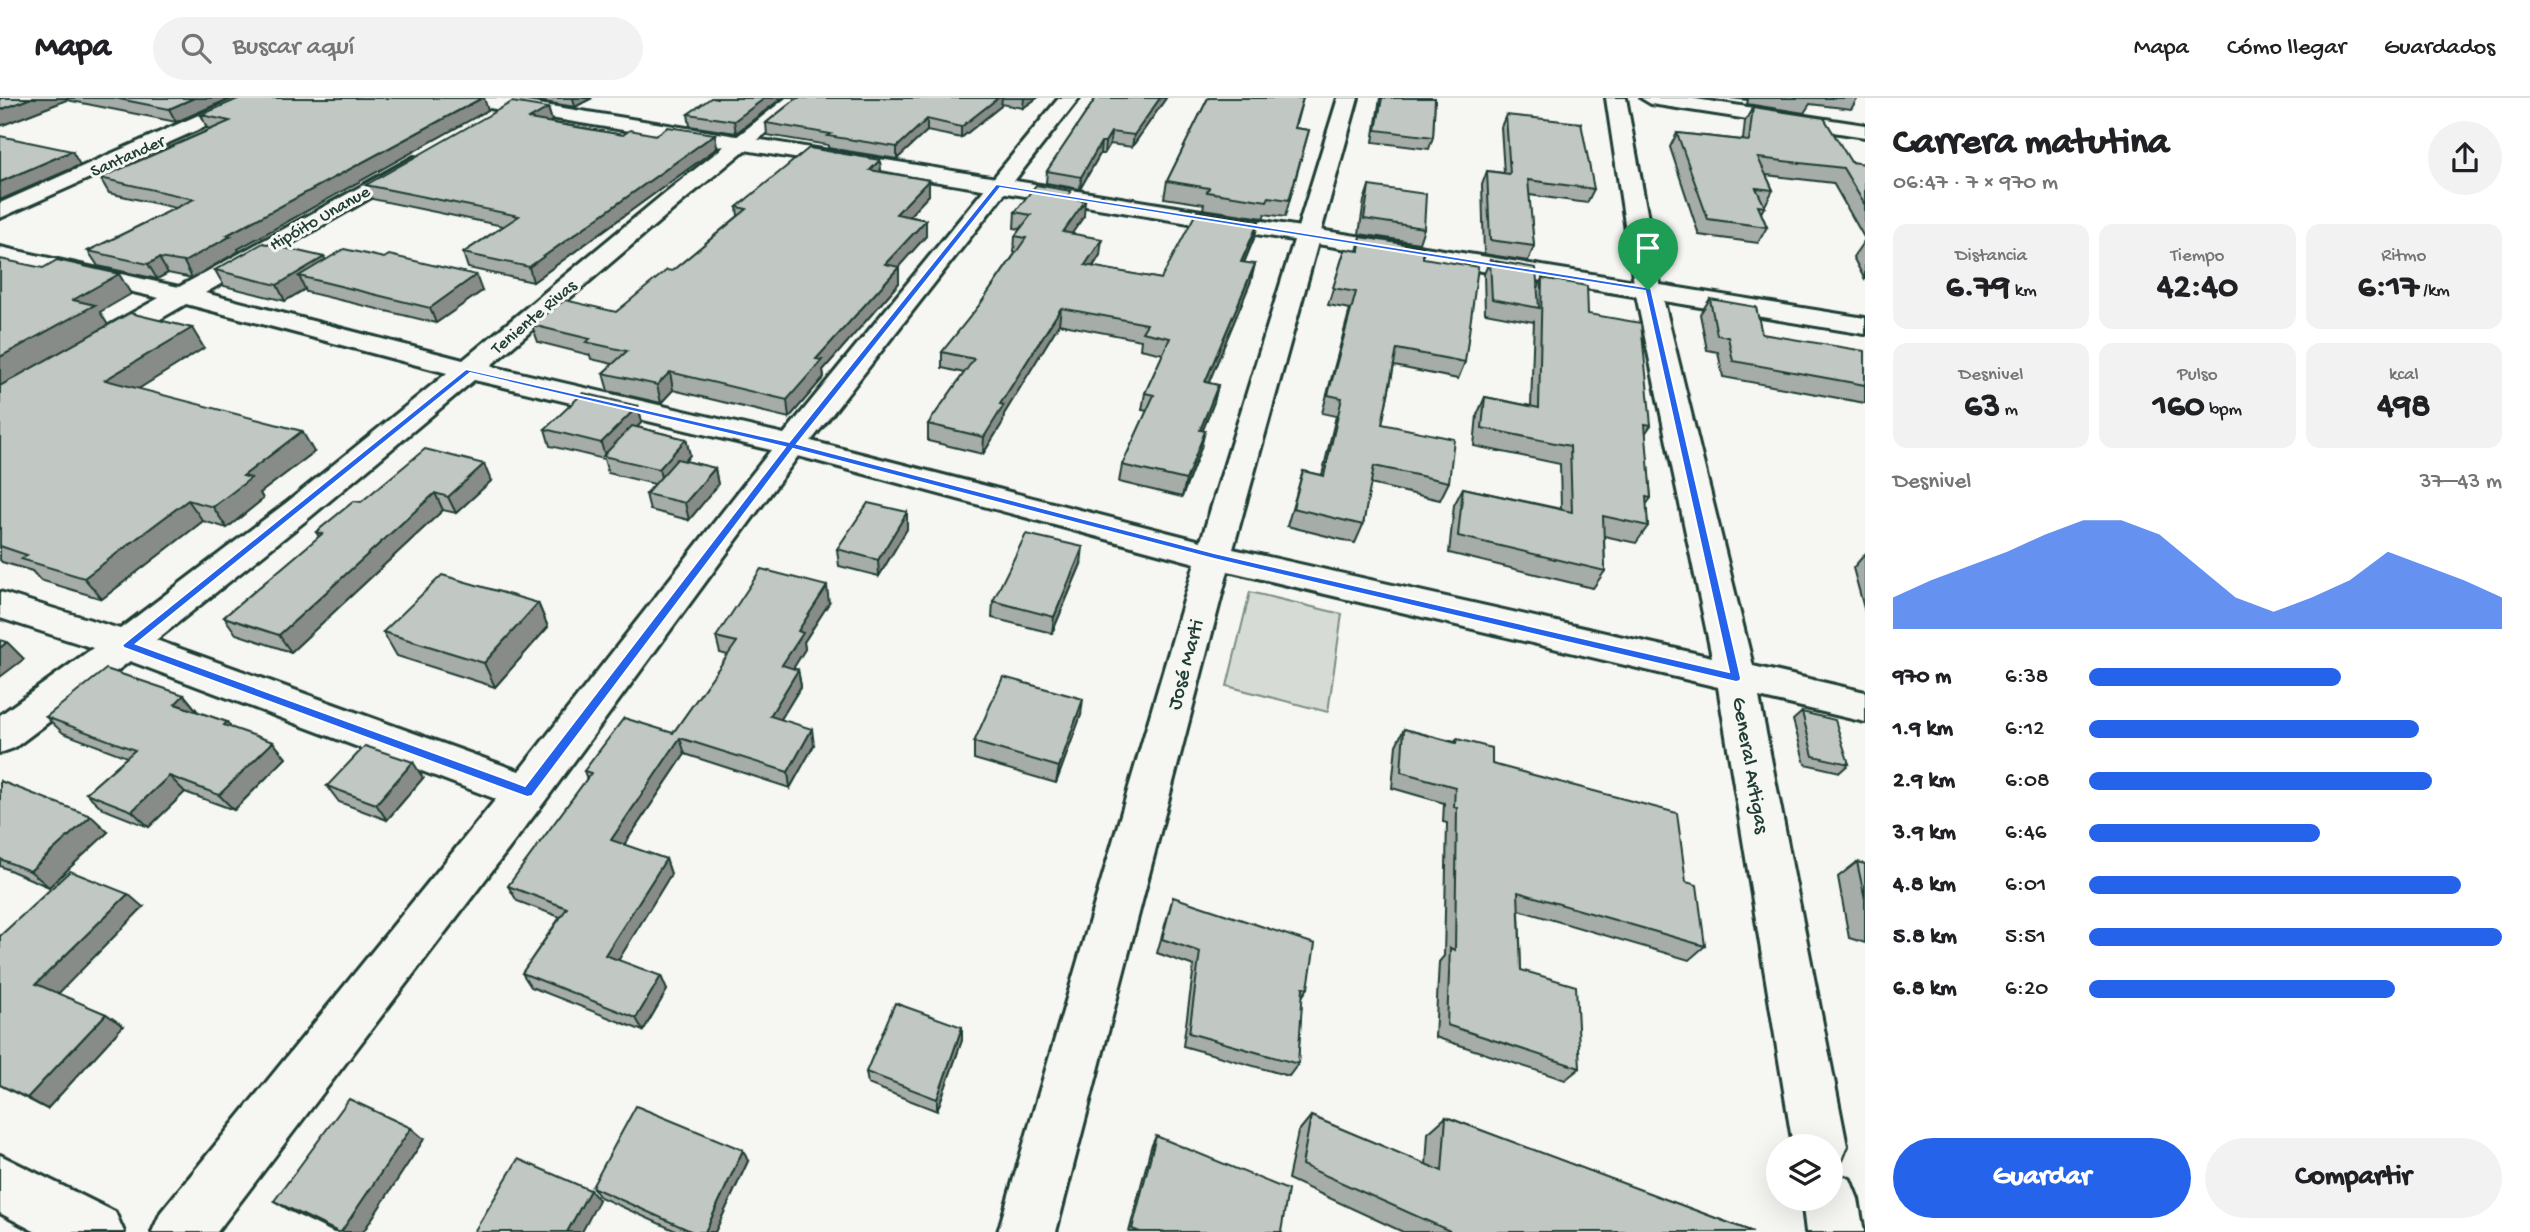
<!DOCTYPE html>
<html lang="es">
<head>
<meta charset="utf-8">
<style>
  body { margin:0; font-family:"Gochi Hand",sans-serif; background:#f2f2f2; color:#202124; height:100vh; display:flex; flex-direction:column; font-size:26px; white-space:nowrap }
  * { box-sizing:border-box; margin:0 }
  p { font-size:23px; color:#757577 }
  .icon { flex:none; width:38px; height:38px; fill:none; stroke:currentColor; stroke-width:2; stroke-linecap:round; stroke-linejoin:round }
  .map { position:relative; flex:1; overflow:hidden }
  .details { display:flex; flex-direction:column; background:#fff; width:665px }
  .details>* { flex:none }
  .buttons { position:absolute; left:1766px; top:1036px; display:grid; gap:14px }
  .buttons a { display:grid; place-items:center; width:77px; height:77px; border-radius:50%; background:#fff; box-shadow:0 7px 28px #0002; font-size:35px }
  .pin { position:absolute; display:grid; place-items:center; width:60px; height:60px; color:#fff; margin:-72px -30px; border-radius:50% 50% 50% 0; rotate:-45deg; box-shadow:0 0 7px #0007 }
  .pin .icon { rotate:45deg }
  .round { display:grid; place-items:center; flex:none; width:74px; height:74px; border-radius:37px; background:#f2f2f2 }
  .summary { display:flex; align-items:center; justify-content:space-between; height:119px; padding:0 28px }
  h1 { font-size:38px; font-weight:700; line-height:52px }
  .figures { display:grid; grid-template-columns:repeat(3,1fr); gap:10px; height:119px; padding:7px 28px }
  .figures div { display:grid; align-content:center; border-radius:14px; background:#f2f2f2; text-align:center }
  .figures b { font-size:35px; font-weight:700 }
  .figures small { font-size:19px; font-weight:400 }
  .figures p { font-size:19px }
  .chart { height:196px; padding:14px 28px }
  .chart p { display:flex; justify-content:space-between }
  .chart svg { width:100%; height:126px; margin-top:7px; fill:#2563eb; opacity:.7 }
  .button { display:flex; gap:14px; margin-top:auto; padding:14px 28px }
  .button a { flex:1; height:80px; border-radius:42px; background:#2563eb; color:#fff; font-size:28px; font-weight:700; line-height:80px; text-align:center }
  .button a+a { background:#f2f2f2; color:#202124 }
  ul { padding:0 28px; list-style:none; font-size:23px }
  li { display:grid; grid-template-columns:112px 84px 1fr; align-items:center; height:52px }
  li i { height:18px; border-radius:9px; background:#2563eb }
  header { display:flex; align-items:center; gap:42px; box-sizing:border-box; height:98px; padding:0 35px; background:#fff; border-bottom:2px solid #e0e0e0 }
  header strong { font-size:33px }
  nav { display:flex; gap:38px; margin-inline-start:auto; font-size:24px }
  .search { width:490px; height:63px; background:#f2f2f2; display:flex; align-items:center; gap:18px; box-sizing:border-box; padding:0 24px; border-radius:38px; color:#757577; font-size:26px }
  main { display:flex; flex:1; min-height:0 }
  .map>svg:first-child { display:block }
  .green { fill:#d6dbd6; stroke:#7a8c85; stroke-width:2 }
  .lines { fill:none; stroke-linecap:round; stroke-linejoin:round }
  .street-casing { stroke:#1f3d34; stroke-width:6 }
  .secondary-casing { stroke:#1f3d34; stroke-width:6 }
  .street { fill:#f6f6f2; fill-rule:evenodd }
  .secondary { fill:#f6f6f2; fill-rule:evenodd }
  .wall { fill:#a6aca8; stroke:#1f3d34; stroke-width:2 }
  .shaded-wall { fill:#878c88; stroke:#1f3d34; stroke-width:2 }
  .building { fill:#c1c8c3; stroke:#1f3d34; stroke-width:2 }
  .route { fill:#2563eb; stroke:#fff; stroke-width:2; fill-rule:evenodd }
  .labels { text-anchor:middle; stroke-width:6; stroke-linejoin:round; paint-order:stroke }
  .far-street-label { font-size:18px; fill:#1f3d34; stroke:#f6f6f2 }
  .street-label { font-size:21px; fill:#1f3d34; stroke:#f6f6f2 }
</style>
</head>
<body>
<header>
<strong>Mapa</strong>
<div class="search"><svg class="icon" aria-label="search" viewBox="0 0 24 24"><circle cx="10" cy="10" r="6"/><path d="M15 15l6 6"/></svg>Buscar aquí</div>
<nav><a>Mapa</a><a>Cómo llegar</a><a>Guardados</a></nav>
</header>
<main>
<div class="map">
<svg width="1865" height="1134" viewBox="0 0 1865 1134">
  <rect width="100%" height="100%" fill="#f6f6f2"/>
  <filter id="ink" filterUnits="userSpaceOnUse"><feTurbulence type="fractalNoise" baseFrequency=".0143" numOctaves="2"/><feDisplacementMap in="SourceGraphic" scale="14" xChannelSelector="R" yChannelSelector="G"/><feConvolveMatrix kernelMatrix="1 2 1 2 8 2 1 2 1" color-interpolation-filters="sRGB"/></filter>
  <g filter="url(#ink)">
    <polygon class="green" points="1250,494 1342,516 1328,614 1227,588"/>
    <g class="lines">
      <g class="street-casing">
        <g id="street">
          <polygon points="237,0 263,0 260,4 0,120 0,105"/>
          <path d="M786,0H808L682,104L490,268L784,336L1059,0H1079L811,343L1201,443L1338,0H1358L1233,451L1712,559L1635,192L1606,0H1626L1661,192L1753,568L1865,594V624L1759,599L1847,1048L1839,1067L1830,1071V1048H1793L1718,589L1228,473L1056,1134H998L1195,465L798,358L542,707L217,1134H152L161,1114L496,701L130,563L14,650L0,655V617L93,550L0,520V494L120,531L286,405L447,275L186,206L109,251L99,253L89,251L85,245L89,239L159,200L0,163V149L179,189L414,59L422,60L425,65L422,70L205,195L463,262L666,94ZM474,282L771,352L519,673L156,542L309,420Z"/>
          <polygon points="1641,0 1689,0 1865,27 1865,39 1651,6"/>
          <polygon points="0,1057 115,1114 124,1134 36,1134 0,1115"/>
          <polygon points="1830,1073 1850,1081 1858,1101 1864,1134 1806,1134 1802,1101 1830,1101"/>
        </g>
      </g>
      <g class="secondary-casing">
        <polygon id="secondary" points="455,0 501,0 1865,220 1865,236 465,6"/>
      </g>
      <use href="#street" class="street"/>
      <use href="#secondary" class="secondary"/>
    </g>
    <g class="wall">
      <polygon points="0,0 231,0 176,24 67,2 0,28"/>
      <polygon points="538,0 592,0 575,9 538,3"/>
      <polygon points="782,0 736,35 690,28 688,16"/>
      <polygon points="797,0 1037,0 1023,10 1001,6 1001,8 961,40 927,33 897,61 828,50 828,47 767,37 766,25"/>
      <polygon points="1096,0 1166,0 1132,49 1110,46 1104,56 1100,56 1080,91 1046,85 1047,73"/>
      <polygon points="1208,0 1303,0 1295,30 1309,32 1285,119 1265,116 1263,120 1203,111 1204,106 1164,100 1167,83"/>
      <polygon points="1380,0 1435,0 1433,39 1429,51 1373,44"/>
      <polygon points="1730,0 1858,0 1851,11 1810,6 1804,15 1747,6 1748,2"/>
      <polygon points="1753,9 1851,64 1865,66 1865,141 1833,85 1766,77 1773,92 1761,115 1767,129 1758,145 1699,137 1670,49 1677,35 1743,42 1745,23"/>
      <polygon points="548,10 552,23 549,24 623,37 715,36 717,50 533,184 468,170 463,155 503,128 372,101 366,87"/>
      <polygon points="488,12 238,151 239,153 192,180 168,175 157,181 98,168 88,153 176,110 109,95 100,80 211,31 207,30 201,17"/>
      <polygon points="1506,17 1594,91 1587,105 1529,97 1534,148 1528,163 1484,156 1482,87 1487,73 1504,75 1501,29"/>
      <polygon points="880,62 881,73 929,82 929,97 909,118 926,122 926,138 898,169 899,185 823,272 824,279 789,320 673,292 661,305 608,293 603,275 613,266 591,261 590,257 538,244 532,227 616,214 672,173 738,118 737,109"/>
      <polygon points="1369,88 1424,130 1419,145 1359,136 1364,103"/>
      <polygon points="1071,100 1084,118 1072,135 1100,157 1093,169 1161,181 1255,138 1244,165 1251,183 1208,285 1218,287 1214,304 1203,332 1201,350 1182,399 1119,384 1122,367 1147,313 1142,312 1145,295 1163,256 1140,251 1141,242 1059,226 1004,316 1003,324 983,356 928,343 928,326 964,275 942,270 942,254 981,205 1016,154 1014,154 1015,138 1020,131 1014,130 1015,114"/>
      <polygon points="1361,139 1423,160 1465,264 1458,281 1394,268 1382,326 1449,384 1440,402 1370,386 1363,427 1355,445 1287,428 1303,373 1322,377 1336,318 1322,315 1350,211 1328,207 1345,151 1357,153"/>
      <polygon points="1864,143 1865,144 1865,182 1853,159"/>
      <polygon points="326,162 482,193 436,225 306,194 305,191 285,203 224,188 215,172"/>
      <polygon points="1490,162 1538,190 1542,180 1588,216 1651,327 1645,336 1651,400 1646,407 1648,428 1636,445 1604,438 1605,473 1593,490 1449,455 1454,407 1463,390 1561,411 1560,366 1474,348 1477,317 1485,299 1531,308 1534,222 1533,224 1485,215 1484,176"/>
      <polygon points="1710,201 1762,236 1865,287 1865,305 1723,279 1718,254 1707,252 1700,216"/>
      <polygon points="204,250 138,291 314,354 260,395 263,401 227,430 203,423 102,501 40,482 32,473 2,464 0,462 0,288"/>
      <polygon points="638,308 642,324 637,329 686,341 690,357 685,363 715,370 718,387 689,422 650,412 646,396 655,386 608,375 604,361 550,348 545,331"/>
      <polygon points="491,383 456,415 443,412 291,554 236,536 224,519 319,439 316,434 361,404"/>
      <polygon points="907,414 907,431 879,478 839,468 837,451"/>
      <polygon points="1865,456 1865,514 1853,470"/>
      <polygon points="1081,466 1052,535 992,520 993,503"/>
      <polygon points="538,505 548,529 495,589 397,558 383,534"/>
      <polygon points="829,505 804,544 805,551 793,570 798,572 801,588 781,621 814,647 790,690 685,656 624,747 666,761 671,776 618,862 667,892 643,933 531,889 522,875 560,819 517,803 508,788 587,681 584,673 673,635 728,557 720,555 716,539"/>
      <polygon points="184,597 198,614 227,624 232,630 286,660 234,712 185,694 149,729 103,711 86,695 127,659 63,635 46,619"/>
      <polygon points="1802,614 1849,666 1840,674 1805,666 1793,622"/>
      <polygon points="1081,617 1056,685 974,661 974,644"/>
      <polygon points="1404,631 1455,644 1457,641 1492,666 1686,784 1705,848 1689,862 1519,812 1521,872 1580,970 1565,982 1435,939 1439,864 1444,858 1447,725 1443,724 1444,705 1392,690 1396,647"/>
      <polygon points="423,680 387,722 339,704 327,688"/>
      <polygon points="0,683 108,734 49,789 0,768"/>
      <polygon points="1857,764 1865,766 1865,845 1849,840 1838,779"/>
      <polygon points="1173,799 1308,890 1302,899 1298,966 1289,978 1183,948 1194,868 1157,855"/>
      <polygon points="143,809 57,896 106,916 123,928 47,1011 0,987 0,838"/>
      <polygon points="962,929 962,942 937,1013 868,986 866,974"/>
      <polygon points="1311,1018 1426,1067 1428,1035 1446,1019 1753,1134 1403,1134 1288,1081 1298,1034"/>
      <polygon points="1156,1038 1281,1134 1129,1134 1151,1049"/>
      <polygon points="424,1041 363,1134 334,1134 291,1113 274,1103"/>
      <polygon points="748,1063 715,1134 678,1134 600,1099 592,1089"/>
    </g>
    <g class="shaded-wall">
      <polygon points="31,0 66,0 67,2 0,28 0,12"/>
      <polygon points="194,0 231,0 176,24 169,11"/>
      <polygon points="482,0 484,0 488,12 238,151 239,153 192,180 184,164 227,137"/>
      <polygon points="573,0 592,0 575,9"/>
      <polygon points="765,0 782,0 736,35 734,23"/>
      <polygon points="998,0 1002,0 1001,8 961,40 961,29"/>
      <polygon points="1024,0 1037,0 1023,10"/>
      <polygon points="1160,0 1166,0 1132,49 1134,37"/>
      <polygon points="548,10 552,23 532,34 529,21"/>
      <polygon points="927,21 927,33 897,61 897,49"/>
      <polygon points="1111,34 1110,46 1104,56 1105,44"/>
      <polygon points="715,36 717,50 533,184 529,169"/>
      <polygon points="1101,44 1100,56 1080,91 1081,79"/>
      <polygon points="72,53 80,67 0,102 0,84"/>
      <polygon points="880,62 881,77 870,72"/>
      <polygon points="929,82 929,97 896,132 896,116"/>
      <polygon points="1085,103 1084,118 1062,150 1063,134"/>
      <polygon points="926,122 926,138 886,183 885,166"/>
      <polygon points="1259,123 1255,138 1237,180 1241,164"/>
      <polygon points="1102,141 1100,157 1083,183 1085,167"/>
      <polygon points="324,159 332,174 299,178 305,191 285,203 277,187"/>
      <polygon points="159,160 168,175 157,181 148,166"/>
      <polygon points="1255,166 1251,183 1202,301 1205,284"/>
      <polygon points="899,169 899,185 823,272 824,279 789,320 787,302 816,261"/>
      <polygon points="119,176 131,196 100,214 108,227 0,288 0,259 73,202"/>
      <polygon points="476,177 482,193 436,225 430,210"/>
      <polygon points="1061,210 1059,226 1004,316 1003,324 983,356 984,339 1000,306"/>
      <polygon points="192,230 204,250 119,303 105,282"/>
      <polygon points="670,274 673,292 661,305 657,287"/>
      <polygon points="1218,287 1214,304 1196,349 1200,332"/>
      <polygon points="638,308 642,324 608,359 605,358 601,345"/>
      <polygon points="302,333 314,354 260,395 263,401 227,430 213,409 243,378"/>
      <polygon points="1205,333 1201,350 1182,399 1186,382"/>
      <polygon points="686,341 690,357 663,388 659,371"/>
      <polygon points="484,366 491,383 456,415 448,399"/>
      <polygon points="715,370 718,387 689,422 685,405"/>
      <polygon points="435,395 443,412 291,554 279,537"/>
      <polygon points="188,402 203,423 102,501 84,480"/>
      <polygon points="907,414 907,431 879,478 878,462"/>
      <polygon points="1083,449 1081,466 1052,535 1054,519"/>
      <polygon points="827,488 829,505 804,544 805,551 785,584 782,567 798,533"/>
      <polygon points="538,505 548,529 495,589 484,565"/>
      <polygon points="7,544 24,561 0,579 0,550"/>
      <polygon points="798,572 801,588 773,634 770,618"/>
      <polygon points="184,597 198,614 175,606"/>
      <polygon points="1083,601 1081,617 1056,685 1059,669"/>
      <polygon points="812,631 814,647 790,690 788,674"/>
      <polygon points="680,640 685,656 617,757 611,742"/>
      <polygon points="273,644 286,660 234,712 219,697"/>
      <polygon points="413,664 423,680 387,722 376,706"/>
      <polygon points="169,678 185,694 149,729 132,713"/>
      <polygon points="91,718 108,734 49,789 30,773"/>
      <polygon points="666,761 671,776 613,871 605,857"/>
      <polygon points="128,796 143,809 55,899 36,886"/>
      <polygon points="661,878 667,892 643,933 636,920"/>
      <polygon points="106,916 123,928 47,1011 27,1000"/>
      <polygon points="962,929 962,942 937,1013 937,1001"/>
      <polygon points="411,1030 424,1041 363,1134 341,1134"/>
      <polygon points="743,1052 748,1063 715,1134 705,1134"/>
      <polygon points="590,1092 599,1102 582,1134 567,1134"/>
    </g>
    <g class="building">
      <polygon points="0,0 31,0 0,12"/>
      <polygon points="114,0 194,0 169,11"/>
      <polygon points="240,0 482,0 227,137 231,138 184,164 159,160 148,166 88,153 194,101 100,80 230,23 201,17"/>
      <polygon points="711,0 765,0 734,23 688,16"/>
      <polygon points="797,0 998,0 961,29 927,21 897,49 828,38 831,36 766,25"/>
      <polygon points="1096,0 1160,0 1134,37 1111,34 1105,44 1101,44 1081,79 1047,73"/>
      <polygon points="1208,0 1303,0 1294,30 1309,32 1289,102 1269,99 1267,103 1207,94 1209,90 1167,83"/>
      <polygon points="1382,0 1435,0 1433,39 1376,32"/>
      <polygon points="512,4 548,10 529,21 623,37 630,32 656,37 668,29 715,36 529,169 463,155 519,118 366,87"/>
      <polygon points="1753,9 1824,20 1851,64 1865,66 1865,107 1843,70 1758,60 1773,92 1756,90 1765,109 1758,108 1767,129 1708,121 1677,35 1749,43"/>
      <polygon points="1506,17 1581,25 1594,91 1528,82 1534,148 1490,142 1487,73 1510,76"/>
      <polygon points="0,38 72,53 0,84"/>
      <polygon points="809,50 880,62 870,72 929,82 896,116 926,122 885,166 899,169 816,261 822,262 787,302 670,274 657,287 603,275 627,253 586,244 590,241 532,227 565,202 616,214 667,172 672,173 747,111 737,109"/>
      <polygon points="1036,87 1071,93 1067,99 1085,103 1063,134 1102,141 1085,167 1161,181 1197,113 1259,123 1241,164 1255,166 1205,284 1218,287 1200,332 1205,333 1186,382 1122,367 1154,297 1145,295 1170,240 1142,234 1147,226 1061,210 1000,306 1004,307 984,339 928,326 974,261 942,254 981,205 1026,140 1015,138 1031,117 1015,114"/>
      <polygon points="1369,88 1426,96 1424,130 1364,121"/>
      <polygon points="1361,139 1423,149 1423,160 1478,169 1465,264 1397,251 1382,326 1454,341 1449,384 1374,368 1363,427 1293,410 1303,373 1324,378 1342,300 1328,297 1356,194 1333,190 1345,151 1359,153"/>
      <polygon points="263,145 324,159 277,187 215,172"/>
      <polygon points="344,151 384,160 389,157 476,177 430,210 299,178"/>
      <polygon points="0,161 43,170 57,162 119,176 73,202 95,207 0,259"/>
      <polygon points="1490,162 1536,170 1539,210 1492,201"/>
      <polygon points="1542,180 1587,188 1588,216 1641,225 1651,327 1645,326 1651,400 1646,399 1648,428 1603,418 1605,473 1458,438 1463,390 1572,414 1570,348 1482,330 1485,299 1539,310"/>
      <polygon points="1710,201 1756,209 1762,236 1865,253 1865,287 1733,263 1728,239 1717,237"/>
      <polygon points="130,215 192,230 105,282 302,333 243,378 251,380 213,409 188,402 84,480 21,461 27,457 0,448 0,288"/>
      <polygon points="583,295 638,308 601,345 545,331"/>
      <polygon points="632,328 686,341 659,371 603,358"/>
      <polygon points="425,351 484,366 448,399 435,395 279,537 224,519 322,436 316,434 354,403 361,404"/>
      <polygon points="677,361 715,370 685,405 646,396"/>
      <polygon points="868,405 907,414 878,462 837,451"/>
      <polygon points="1026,436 1083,449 1054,519 993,503"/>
      <polygon points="761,471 827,488 798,533 803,535 782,567 798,572 770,618 812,631 788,674 680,640 611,742 666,761 605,857 661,878 636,920 522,875 567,810 508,788 591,675 584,673 624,620 673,635 737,544 716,539"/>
      <polygon points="442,477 538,505 484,565 383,534"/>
      <polygon points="0,542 7,544 0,550"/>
      <polygon points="106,571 184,597 175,606 227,624 224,627 273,644 219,697 169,678 132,713 86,695 135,652 46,619"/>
      <polygon points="1003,579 1083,601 1059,669 974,644"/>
      <polygon points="1802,614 1835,622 1849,666 1813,658"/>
      <polygon points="1404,631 1456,645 1457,641 1492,650 1492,666 1677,715 1686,784 1697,787 1705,848 1518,794 1521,872 1576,888 1580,970 1447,927 1450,850 1455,852 1457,710 1454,709 1455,689 1401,674"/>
      <polygon points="365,648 413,664 376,706 327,688"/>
      <polygon points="0,683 91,718 30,773 0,761"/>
      <polygon points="1857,764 1865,766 1865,801"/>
      <polygon points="70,773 128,796 36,886 106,916 27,1000 0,987 0,838"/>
      <polygon points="1173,799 1315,846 1308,890 1303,889 1298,966 1189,935 1200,854 1162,841"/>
      <polygon points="895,905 962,929 937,1001 866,974"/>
      <polygon points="349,1001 411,1030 341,1134 338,1134 274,1103"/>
      <polygon points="636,1008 743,1052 705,1134 693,1134 592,1089"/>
      <polygon points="1311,1018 1442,1073 1446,1019 1753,1134 1452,1134 1302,1067"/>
      <polygon points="1156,1038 1288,1092 1281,1134 1140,1134 1132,1131"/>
      <polygon points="518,1061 590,1092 567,1134 474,1134"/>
    </g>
  </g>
  <path class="route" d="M996,86L1651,190L1741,580L1740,583L1736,584L1214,461L793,351L532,698L527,699L124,550L122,547L466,271L789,344ZM1000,90L1645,193L1729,574L1214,455L797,346ZM470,275L785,349L525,688L136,546Z"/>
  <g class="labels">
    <g class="far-street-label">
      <text transform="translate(127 57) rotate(-24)" y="6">Santander</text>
      <text transform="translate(319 119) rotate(-30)" y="6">Hipóito Unanue</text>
      <text transform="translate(533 218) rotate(-40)" y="6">Teniente Rivas</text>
    </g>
    <g class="street-label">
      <text transform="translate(1184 566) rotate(-75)" y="7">José Marti</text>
      <text transform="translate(1752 667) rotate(80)" y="7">General Artigas</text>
    </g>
  </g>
</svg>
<div class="buttons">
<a><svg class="icon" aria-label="layers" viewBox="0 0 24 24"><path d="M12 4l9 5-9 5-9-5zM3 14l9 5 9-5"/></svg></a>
</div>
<div class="pin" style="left:1648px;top:192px;background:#1e9e55"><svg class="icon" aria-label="arrive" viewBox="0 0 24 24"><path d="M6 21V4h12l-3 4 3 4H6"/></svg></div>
</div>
<section class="details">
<div class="summary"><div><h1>Carrera matutina</h1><p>06:47 · 7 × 970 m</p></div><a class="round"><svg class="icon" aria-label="share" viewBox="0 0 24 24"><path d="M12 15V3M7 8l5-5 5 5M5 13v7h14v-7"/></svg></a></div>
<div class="figures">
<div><p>Distancia</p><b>6.79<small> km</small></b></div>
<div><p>Tiempo</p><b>42:40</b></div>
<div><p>Ritmo</p><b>6:17<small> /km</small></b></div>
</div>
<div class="figures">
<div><p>Desnivel</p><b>63<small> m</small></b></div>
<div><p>Pulso</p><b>160<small> bpm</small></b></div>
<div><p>kcal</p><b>498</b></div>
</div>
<div class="chart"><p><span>Desnivel</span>37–43 m</p>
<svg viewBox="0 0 160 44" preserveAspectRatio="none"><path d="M0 44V33L10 27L20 22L30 17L40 11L50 6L60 6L70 11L80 22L90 33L100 38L110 33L120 27L130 17L140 22L150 27L160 33V44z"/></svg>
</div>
<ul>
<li><b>970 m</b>6:38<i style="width:61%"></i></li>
<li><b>1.9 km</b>6:12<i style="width:80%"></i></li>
<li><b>2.9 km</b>6:08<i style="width:83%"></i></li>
<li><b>3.9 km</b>6:46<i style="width:56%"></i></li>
<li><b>4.8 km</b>6:01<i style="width:90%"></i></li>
<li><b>5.8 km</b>5:51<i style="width:100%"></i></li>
<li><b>6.8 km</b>6:20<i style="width:74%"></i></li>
</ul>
<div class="button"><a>Guardar</a><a>Compartir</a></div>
</section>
</main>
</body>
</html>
